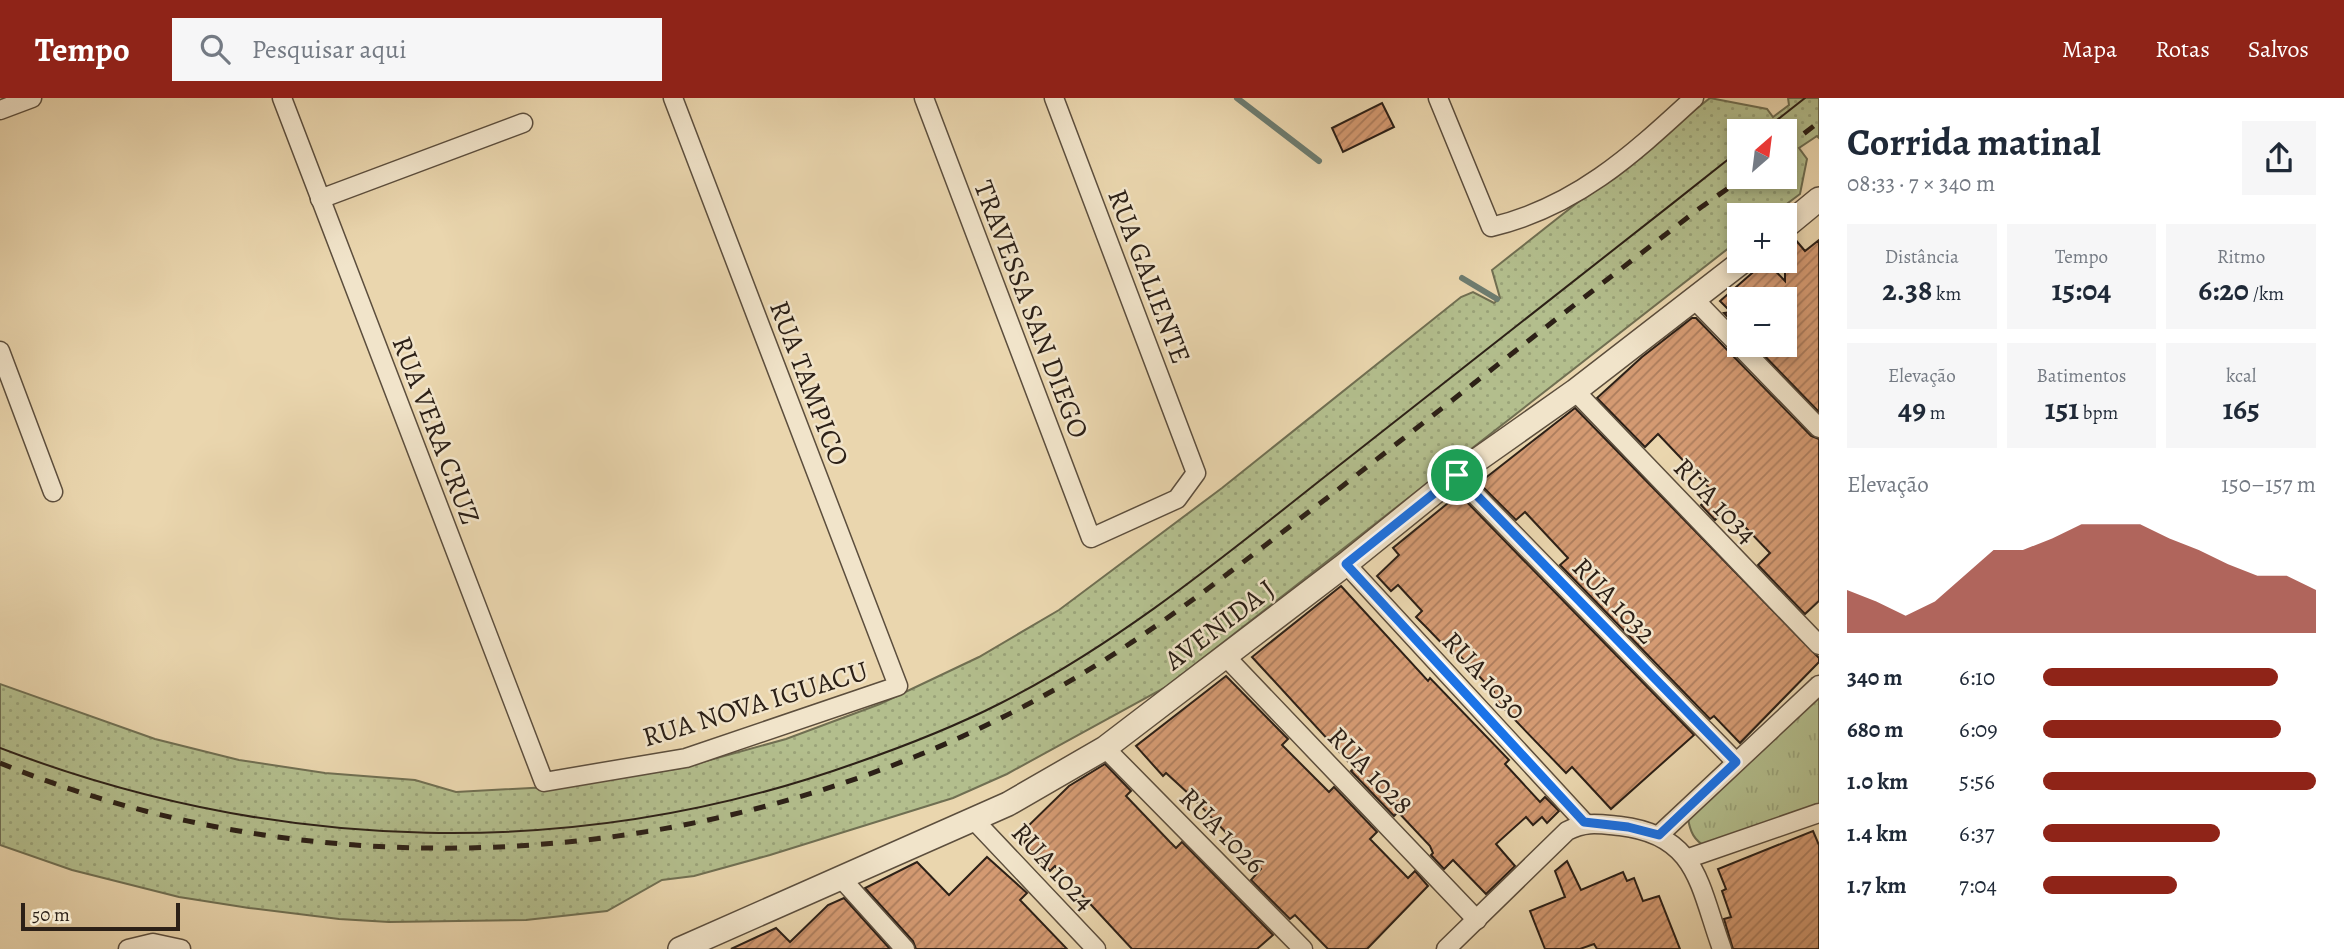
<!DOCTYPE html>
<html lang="pt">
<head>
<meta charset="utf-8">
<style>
  body { margin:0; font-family:Alegreya,serif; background:#f6f6f7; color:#1f2937; height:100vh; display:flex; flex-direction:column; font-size:26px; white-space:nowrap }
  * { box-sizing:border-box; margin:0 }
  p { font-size:23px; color:#747a83 }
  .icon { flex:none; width:38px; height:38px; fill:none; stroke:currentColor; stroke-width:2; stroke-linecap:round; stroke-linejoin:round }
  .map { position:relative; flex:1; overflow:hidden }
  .details { display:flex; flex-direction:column; background:#fff; width:525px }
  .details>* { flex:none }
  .needle { width:46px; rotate:28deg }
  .tools { position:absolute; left:1727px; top:21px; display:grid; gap:14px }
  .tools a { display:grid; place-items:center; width:70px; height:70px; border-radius:0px; background:#fff; box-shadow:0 4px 10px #0003; font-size:35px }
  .scale { position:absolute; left:21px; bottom:18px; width:159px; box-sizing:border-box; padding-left:7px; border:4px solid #2c2017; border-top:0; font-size:19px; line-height:24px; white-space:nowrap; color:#2c2017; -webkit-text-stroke:5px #f1e4ca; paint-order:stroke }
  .pin { position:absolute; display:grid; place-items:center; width:60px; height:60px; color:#fff; margin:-30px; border:4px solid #fff; border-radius:50%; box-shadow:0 2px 7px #0007 }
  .round { display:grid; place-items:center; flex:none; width:74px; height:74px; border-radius:0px; background:#f6f6f7 }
  .overview { display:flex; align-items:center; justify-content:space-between; height:119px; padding:0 28px }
  h1 { font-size:38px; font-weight:600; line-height:52px }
  .figures { display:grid; grid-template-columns:repeat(3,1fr); gap:10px; height:119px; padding:7px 28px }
  .figures div { display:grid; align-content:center; border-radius:0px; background:#f6f6f7; text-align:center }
  .figures b { font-size:30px; font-weight:600 }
  .figures small { font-size:19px; font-weight:400 }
  .figures p { font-size:19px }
  .chart { height:196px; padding:14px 28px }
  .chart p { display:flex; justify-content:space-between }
  .chart svg { width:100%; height:126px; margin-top:7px; fill:#8f2418; opacity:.7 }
  ul { padding:0 28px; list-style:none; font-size:23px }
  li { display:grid; grid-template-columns:112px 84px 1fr; align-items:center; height:52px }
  li i { height:18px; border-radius:9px; background:#8f2418 }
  header { display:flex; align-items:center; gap:42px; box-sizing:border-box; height:98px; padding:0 35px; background:#8f2418; color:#fff }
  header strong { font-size:33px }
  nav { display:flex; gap:38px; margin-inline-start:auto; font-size:24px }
  .search { width:490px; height:63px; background:#f6f6f7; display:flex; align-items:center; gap:18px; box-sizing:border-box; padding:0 24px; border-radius:0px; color:#747a83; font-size:26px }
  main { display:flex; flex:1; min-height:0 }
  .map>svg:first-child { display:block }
  .grass { fill:url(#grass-dots); stroke:#706f52; stroke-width:2; fill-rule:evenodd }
  .park { fill:url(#park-tufts); stroke:#706f52; stroke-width:2 }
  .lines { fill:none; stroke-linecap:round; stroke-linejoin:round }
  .stream { stroke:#6d7c70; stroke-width:6 }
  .building { fill:url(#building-hatch); stroke:#2c2017; stroke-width:2 }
  .minor-casing { stroke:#5c4e3d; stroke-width:21 }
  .tertiary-casing { stroke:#5c4e3d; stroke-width:26 }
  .minor { stroke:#f1e4ca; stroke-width:18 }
  .tertiary { stroke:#f1e4ca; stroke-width:23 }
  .tram { stroke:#2c2017; stroke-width:2 }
  .rail { stroke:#2c2017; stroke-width:5; stroke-dasharray:12 12; stroke-linecap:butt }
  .route-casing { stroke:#fff; stroke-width:14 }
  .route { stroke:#1a73e8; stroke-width:9 }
  .labels { text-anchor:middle; stroke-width:5; stroke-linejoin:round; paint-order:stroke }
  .street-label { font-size:28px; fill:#2c2017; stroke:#f1e4ca }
</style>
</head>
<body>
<header>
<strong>Tempo</strong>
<div class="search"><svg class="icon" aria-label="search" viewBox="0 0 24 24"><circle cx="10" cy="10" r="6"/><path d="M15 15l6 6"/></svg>Pesquisar aqui</div>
<nav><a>Mapa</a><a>Rotas</a><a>Salvos</a></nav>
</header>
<main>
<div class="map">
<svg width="1819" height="851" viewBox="0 0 1819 851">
  <defs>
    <pattern id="grass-dots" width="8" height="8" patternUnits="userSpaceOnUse" patternTransform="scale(1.75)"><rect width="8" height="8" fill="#b3be8d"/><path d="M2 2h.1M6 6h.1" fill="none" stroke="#9aa379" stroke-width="1.8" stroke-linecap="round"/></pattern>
    <pattern id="park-tufts" width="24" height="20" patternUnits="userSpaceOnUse" patternTransform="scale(1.75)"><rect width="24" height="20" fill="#b3be8d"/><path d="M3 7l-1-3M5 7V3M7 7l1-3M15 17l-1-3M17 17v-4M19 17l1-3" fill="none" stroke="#9aa379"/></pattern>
    <pattern id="building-hatch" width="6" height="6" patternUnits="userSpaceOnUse" patternTransform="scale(1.75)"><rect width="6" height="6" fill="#d49a72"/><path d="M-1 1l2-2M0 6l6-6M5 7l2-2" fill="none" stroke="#ac7d5d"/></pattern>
  </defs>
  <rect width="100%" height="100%" fill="#ead6ae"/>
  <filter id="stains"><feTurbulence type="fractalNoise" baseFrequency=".00286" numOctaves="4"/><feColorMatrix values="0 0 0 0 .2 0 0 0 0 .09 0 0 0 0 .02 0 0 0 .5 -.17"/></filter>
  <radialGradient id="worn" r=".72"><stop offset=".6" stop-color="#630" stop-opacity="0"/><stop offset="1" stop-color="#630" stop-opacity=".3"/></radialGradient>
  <path class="grass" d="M1710,0L1767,11L1773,19L1789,7L1788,0H1819V40L1817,38L1799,50L1807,61L1800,96L1772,117H1740L1739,142L1166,589L1007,676L953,700L770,757L694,778L662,782L607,813L526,822L389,824L339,821L249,810L179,799L72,772L0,747V586L155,641L239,662L325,675L415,682L456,694L568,688L681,670L786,641L880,606L979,559L1059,512L1222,390L1461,199L1473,194L1494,205L1500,200L1492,172ZM1740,33H1785V79H1740Z"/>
  <path class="park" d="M1819,594V708L1706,749C1694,742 1690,734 1688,720Z"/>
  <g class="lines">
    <g class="stream">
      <polyline points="1237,0 1319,63"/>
      <polyline points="1462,180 1497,201"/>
    </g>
  </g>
  <g class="building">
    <polygon points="1382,5 1394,29 1343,54 1332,30"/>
    <polygon points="1794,140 1805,153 1819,142 1819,314 1754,247 1785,247 1785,201 1740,201 1740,232 1724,215 1731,214 1720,203 1766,163 1785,183 1785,147"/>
    <polygon points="1692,220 1696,220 1811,338 1819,341 1819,503 1805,516 1758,467 1770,455 1727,410 1715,422 1701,407 1714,395 1677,356 1658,336 1645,349 1597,300 1642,259"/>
    <polygon points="1575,310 1819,560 1819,564 1740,645 1714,618 1710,621 1560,467 1568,460 1525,414 1516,422 1479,385"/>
    <polygon points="1459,396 1694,637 1611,711 1572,669 1566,675 1491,597 1494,594 1457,555 1454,558 1427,530 1416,519 1422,513 1398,487 1391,493 1377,478 1399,457 1393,450"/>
    <polygon points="1341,488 1428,583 1430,580 1509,662 1505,666 1540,704 1545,699 1559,713 1547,725 1542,719 1533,727 1526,719 1496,746 1515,768 1486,796 1453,762 1444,771 1431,757 1433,755 1430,748 1398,714 1394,718 1351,673 1354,670 1252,559"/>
    <polygon points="1226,578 1288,641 1282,647 1329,694 1334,689 1377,734 1370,741 1408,780 1415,773 1428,788 1367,851 1328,851 1295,817 1290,821 1251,782 1261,771 1190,697 1166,675 1163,678 1136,648"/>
    <polygon points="1105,666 1131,693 1126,698 1170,744 1176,750 1182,744 1273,837 1257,851 1132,851 1055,768 1050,773 1023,745 1030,739 1024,732 1069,688"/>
    <polygon points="1813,733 1819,747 1819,851 1733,851 1724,821 1731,819 1722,793 1726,791 1718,771"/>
    <polygon points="987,759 1027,795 1020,802 1067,851 916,851 913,843 865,790 917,764 949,797"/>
    <polygon points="1567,763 1581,792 1623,774 1627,783 1634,780 1643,803 1659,798 1680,851 1597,851 1594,846 1580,851 1545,851 1530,813 1565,799 1555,773"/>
    <polygon points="844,800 890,851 731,851 776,830 790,844 828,807"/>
  </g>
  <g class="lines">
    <g class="minor-casing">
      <g id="minor">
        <polyline points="282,0 544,684 686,660 898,588 673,0"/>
        <polyline points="924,0 1091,440 1177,401 1196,375 1054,0"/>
        <path d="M1438,0L1491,129C1576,109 1632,57 1694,0"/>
        <polyline points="0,12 32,0"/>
        <polyline points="320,101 523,25"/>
        <polyline points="1695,202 1819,330"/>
        <polyline points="0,253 53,394"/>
        <polyline points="1575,293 1819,547"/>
        <polyline points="1456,377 1736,664"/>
        <polyline points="1346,466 1584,724"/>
        <polyline points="1226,559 1477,822"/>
        <polyline points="1105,650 1303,851"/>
        <polyline points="973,721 1096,851"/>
        <polyline points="1659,737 1819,587"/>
        <polyline points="1689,760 1819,715"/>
        <polyline points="840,779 905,851"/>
        <polyline points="128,851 153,845 181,851"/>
        <path d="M1446,851L1567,733C1586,723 1599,726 1620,728C1698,737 1699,788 1722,851"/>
      </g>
    </g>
    <g class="tertiary-casing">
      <g id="tertiary">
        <polyline points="1785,129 1819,101"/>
        <polyline points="680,851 1008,706 1105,650 1346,466 1456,377 1575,293 1743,163"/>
      </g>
    </g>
    <use href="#minor" class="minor"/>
    <use href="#tertiary" class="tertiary"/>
    <g class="tram">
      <polyline points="1763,33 1805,0"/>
      <path d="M0,650C276,756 576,765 856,665C905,648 954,629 1001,605C1127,541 1235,449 1346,362C1477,259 1609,156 1740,52"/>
    </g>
    <g class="rail">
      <polyline points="1785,50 1819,24"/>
      <path d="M0,665C345,806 755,768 1075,580C1165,527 1248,460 1331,397C1454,301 1576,205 1700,110L1744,79"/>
    </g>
  </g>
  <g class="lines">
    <g class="route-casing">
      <polygon id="route" points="1457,377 1736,664 1659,737 1628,729 1584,724 1346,466"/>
    </g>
    <use href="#route" class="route"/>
  </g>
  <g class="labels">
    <g class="street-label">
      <text transform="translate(1150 178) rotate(69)" y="10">RUA GALIENTE</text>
      <text transform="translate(1032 211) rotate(69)" y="10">TRAVESSA SAN DIEGO</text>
      <text transform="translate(810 285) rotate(69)" y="10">RUA TAMPICO</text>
      <text transform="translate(437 332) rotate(69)" y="10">RUA VERA CRUZ</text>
      <text transform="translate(1716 402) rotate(46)" y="10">RUA 1034</text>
      <text transform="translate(1615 502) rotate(46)" y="10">RUA 1032</text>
      <text transform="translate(1219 526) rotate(-37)" y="10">AVENIDA J</text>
      <text transform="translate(1485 577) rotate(47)" y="10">RUA 1030</text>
      <text transform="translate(755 605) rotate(-17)" y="10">RUA NOVA IGUACU</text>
      <text transform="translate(1371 672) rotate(46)" y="10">RUA 1028</text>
      <text transform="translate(1223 732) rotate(45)" y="10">RUA 1026</text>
      <text transform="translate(1054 768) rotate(47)" y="10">RUA 1024</text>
    </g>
  </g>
  <rect width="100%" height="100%" filter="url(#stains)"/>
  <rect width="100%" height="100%" fill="url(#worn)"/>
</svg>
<div class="tools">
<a><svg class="needle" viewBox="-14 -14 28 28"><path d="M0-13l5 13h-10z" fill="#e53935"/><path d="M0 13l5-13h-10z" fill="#747a83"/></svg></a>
<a>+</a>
<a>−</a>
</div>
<div class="scale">50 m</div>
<div class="pin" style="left:1457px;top:377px;background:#1e9e55"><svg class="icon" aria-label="arrive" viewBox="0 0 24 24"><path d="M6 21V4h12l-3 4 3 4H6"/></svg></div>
</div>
<section class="details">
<div class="overview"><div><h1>Corrida matinal</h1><p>08:33 · 7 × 340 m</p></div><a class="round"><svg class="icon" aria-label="share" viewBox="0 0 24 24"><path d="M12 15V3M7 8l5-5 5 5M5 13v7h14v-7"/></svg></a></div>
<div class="figures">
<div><p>Distância</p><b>2.38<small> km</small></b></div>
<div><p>Tempo</p><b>15:04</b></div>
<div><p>Ritmo</p><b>6:20<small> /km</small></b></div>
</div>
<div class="figures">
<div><p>Elevação</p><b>49<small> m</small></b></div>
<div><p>Batimentos</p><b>151<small> bpm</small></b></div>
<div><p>kcal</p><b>165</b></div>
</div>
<div class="chart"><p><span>Elevação</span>150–157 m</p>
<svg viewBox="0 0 160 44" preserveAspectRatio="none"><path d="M0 44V29L10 33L20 38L30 33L40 24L50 15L60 15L70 11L80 6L90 6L100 6L110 11L120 15L130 20L140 24L150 24L160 29V44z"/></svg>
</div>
<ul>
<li><b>340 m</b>6:10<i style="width:86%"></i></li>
<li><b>680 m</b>6:09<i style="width:87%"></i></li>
<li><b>1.0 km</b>5:56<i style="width:100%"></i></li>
<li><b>1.4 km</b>6:37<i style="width:65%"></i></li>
<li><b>1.7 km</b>7:04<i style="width:49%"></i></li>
</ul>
</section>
</main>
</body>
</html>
